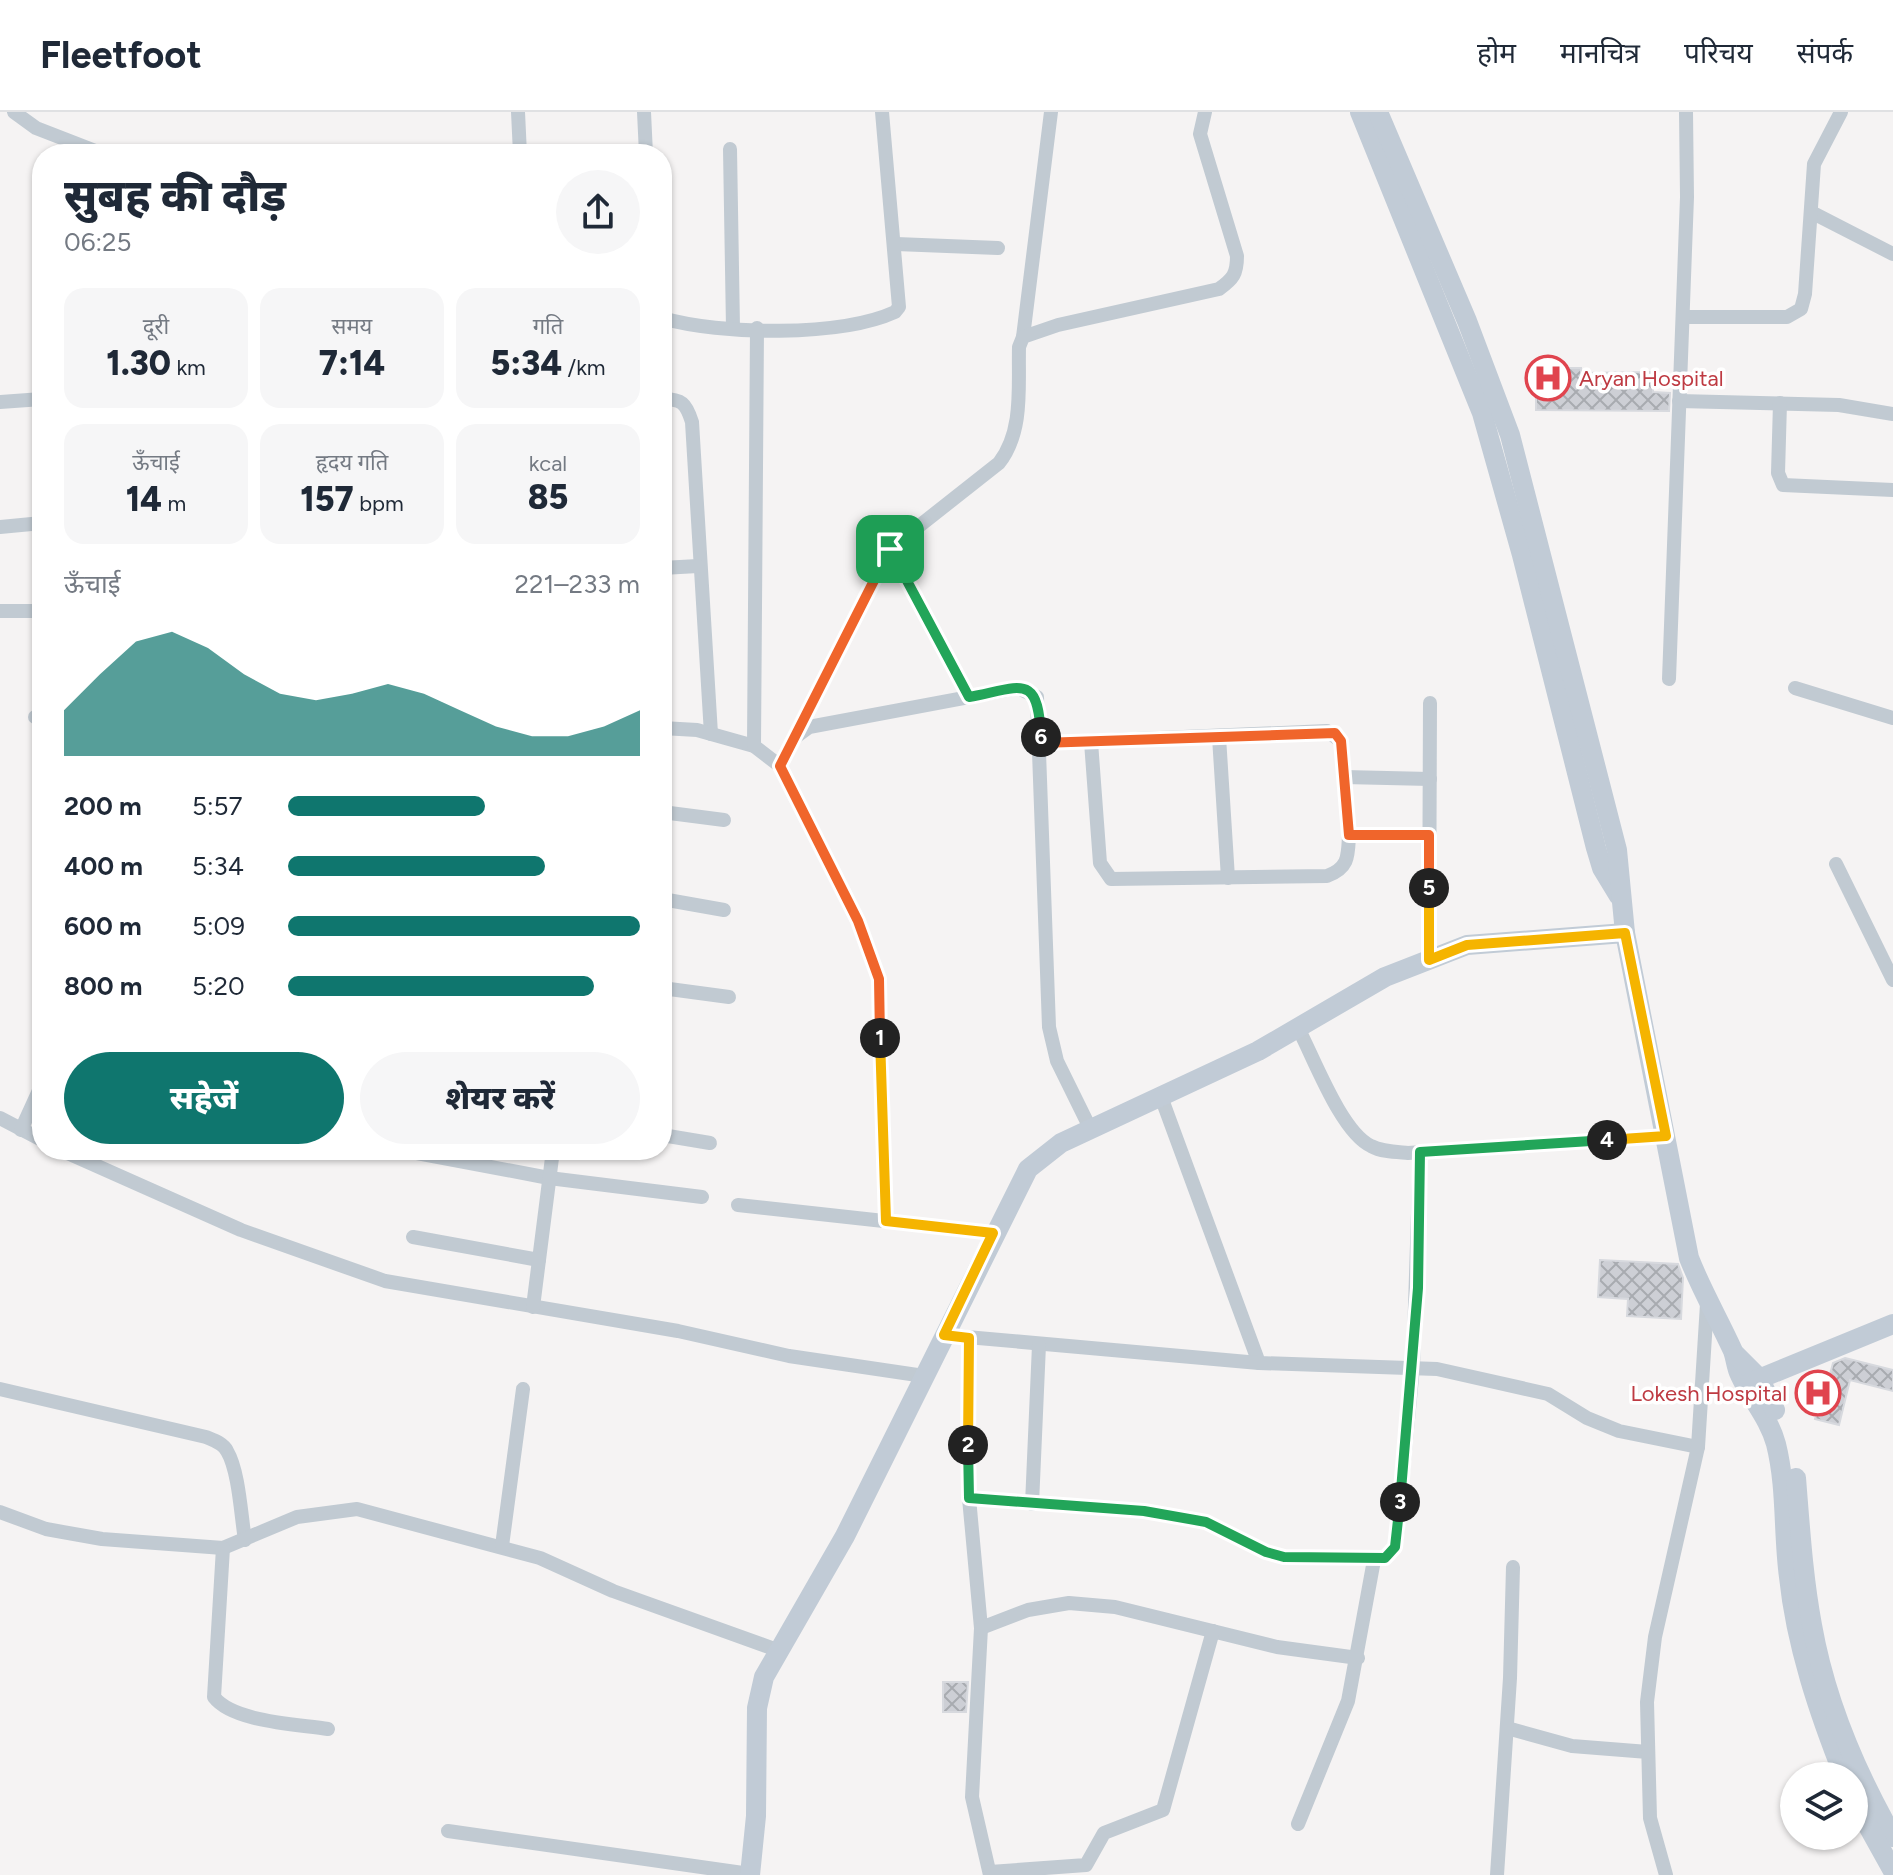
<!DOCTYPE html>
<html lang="hi">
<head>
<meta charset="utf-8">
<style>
  body { margin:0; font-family:Figtree,"Noto Sans Devanagari",sans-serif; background:#f6f6f7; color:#1f2937; height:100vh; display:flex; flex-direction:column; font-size:30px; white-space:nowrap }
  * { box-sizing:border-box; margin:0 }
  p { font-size:26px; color:#747a83 }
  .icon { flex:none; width:44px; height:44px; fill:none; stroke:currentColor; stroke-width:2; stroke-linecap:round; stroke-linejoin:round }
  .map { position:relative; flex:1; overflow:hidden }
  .side { position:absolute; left:32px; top:32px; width:640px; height:1016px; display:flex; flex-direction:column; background:#fff; border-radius:32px; box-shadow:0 2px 6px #0004 }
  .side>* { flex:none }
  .buttons { position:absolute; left:1780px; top:1650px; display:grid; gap:16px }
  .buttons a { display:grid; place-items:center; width:88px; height:88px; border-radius:50%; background:#fff; box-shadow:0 2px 6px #0004; font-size:40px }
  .pin { position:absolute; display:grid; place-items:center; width:68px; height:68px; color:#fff; margin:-34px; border-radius:16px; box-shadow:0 4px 12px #0006 }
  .km { position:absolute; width:40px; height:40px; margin:-20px; border-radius:50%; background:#222; color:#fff; font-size:22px; line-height:40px; text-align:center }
  .round { display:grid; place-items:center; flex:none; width:84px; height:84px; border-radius:42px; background:#f6f6f7 }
  .overview { display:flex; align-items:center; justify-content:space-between; height:136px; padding:0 32px }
  h1 { font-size:44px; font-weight:800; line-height:60px }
  .metrics { display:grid; grid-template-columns:repeat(3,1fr); gap:12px; height:136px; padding:8px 32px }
  .metrics div { display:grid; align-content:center; border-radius:20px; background:#f6f6f7; text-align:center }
  .metrics b { font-size:34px; font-weight:800 }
  .metrics small { font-size:22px; font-weight:400 }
  .metrics p { font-size:22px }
  .chart { height:224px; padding:16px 32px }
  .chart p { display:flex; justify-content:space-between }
  .chart svg { width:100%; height:144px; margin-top:8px; fill:#0f766e; opacity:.7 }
  .action { display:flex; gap:16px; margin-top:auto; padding:16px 32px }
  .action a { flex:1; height:92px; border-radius:48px; background:#0f766e; color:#fff; font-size:32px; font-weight:800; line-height:92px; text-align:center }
  .action a+a { background:#f6f6f7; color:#1f2937 }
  ul { padding:0 32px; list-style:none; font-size:26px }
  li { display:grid; grid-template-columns:128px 96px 1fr; align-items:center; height:60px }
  li i { height:20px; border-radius:10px; background:#0f766e }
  header { display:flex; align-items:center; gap:48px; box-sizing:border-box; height:112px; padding:0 40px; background:#fff; border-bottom:2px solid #e0e1e3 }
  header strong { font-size:38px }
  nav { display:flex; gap:44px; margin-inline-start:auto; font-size:28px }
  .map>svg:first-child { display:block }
  .building { fill:url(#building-cross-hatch); stroke:#d7d9de; stroke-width:2 }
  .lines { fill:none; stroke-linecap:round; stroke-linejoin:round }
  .street { stroke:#c1cad2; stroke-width:14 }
  .secondary { stroke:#c1cbd6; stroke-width:20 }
  .split-1-casing { stroke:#fff; stroke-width:16 }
  .split-2-casing { stroke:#fff; stroke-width:16 }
  .split-3-casing { stroke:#fff; stroke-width:16 }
  .split-4-casing { stroke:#fff; stroke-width:16 }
  .split-5-casing { stroke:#fff; stroke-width:16 }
  .split-6-casing { stroke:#fff; stroke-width:16 }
  .split-7-casing { stroke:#fff; stroke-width:16 }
  .split-1 { stroke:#f0652b; stroke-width:10 }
  .split-2 { stroke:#f5b400; stroke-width:10 }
  .split-3 { stroke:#22a559; stroke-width:10 }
  .split-4 { stroke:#22a559; stroke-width:10 }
  .split-5 { stroke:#f5b400; stroke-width:10 }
  .split-6 { stroke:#f0652b; stroke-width:10 }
  .split-7 { stroke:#22a559; stroke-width:10 }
  .labels { text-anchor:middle; stroke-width:7; stroke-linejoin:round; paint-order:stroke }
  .health-label { font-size:22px; fill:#be3a42; stroke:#fff; text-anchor:start }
</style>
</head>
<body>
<header>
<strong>Fleetfoot</strong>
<nav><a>होम</a><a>मानचित्र</a><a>परिचय</a><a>संपर्क</a></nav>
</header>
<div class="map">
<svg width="1893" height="1763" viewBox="0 0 1893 1763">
  <defs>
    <pattern id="building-cross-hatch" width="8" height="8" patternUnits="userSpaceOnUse" patternTransform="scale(2)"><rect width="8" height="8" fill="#cdcfd5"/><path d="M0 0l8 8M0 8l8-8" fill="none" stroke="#a8abb0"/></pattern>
  </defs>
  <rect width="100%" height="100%" fill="#f5f3f3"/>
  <g class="building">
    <polygon points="1565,256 1581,256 1581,261 1653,260 1653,280 1670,281 1669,299 1536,298 1536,259 1565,259"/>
    <polygon points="1600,1148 1678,1152 1683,1166 1681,1207 1627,1204 1628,1187 1598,1185"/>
    <polygon points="1845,1246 1893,1258 1893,1279 1850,1268 1839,1313 1815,1307 1819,1293 1800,1288 1807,1264 1828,1270 1833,1251"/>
    <polygon points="943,1570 968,1570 966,1600 943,1600"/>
  </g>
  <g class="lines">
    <g class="street">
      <polyline points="14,0 36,16 103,42"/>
      <polyline points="518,0 520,42"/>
      <polyline points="644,0 646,42"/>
      <polyline points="730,37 733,216"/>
      <polyline points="1811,100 1893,142"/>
      <polyline points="896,132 998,136"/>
      <polyline points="1683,205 1787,205 1801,197 1805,182 1814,52 1841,0"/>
      <path d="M662,206C720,223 840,225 895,200L899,195L882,0"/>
      <polyline points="1023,225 1051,0"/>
      <path d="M662,287C682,287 686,291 692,310L711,622"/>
      <polyline points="1679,289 1839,293 1893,302"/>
      <polyline points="0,290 42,287"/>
      <polyline points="1780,291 1778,361 1783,373 1893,378"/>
      <polyline points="0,415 42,411"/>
      <polyline points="890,437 969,585"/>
      <polyline points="662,456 698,454"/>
      <polyline points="0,499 42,499"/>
      <polyline points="1669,567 1687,85 1686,0"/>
      <polyline points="1795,576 1893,606"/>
      <polyline points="35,605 42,605"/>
      <polyline points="662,616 697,618 754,634 780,654 858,809 879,867 886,1109"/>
      <polyline points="1219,625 1228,766"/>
      <path d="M794,626L890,437L999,351C1024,319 1018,274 1019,235L1023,225L1058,213L1219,177C1233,167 1237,162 1237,144L1200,22L1205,0"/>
      <path d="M1091,630L1100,751L1111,767L1327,764C1349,756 1348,744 1349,723"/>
      <polyline points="1041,631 1327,619 1341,629 1349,723 1429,723"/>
      <polyline points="754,634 757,216"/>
      <polyline points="780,654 794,626 809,615 1018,576 1037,585 1049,915 1057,949 1090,1016"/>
      <polyline points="1344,665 1430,667"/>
      <polyline points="662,700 724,708"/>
      <polyline points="1836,752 1893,868"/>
      <polyline points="662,787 724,798"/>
      <polyline points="1429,848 1430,591"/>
      <polyline points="662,876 729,885"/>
      <path d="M1298,916C1314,946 1341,1020 1371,1034C1382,1040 1396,1040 1408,1041L1666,1024"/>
      <polyline points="1160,982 1259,1251"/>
      <polyline points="0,1006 42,1028"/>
      <polyline points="21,1018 42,972"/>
      <polyline points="662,1023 710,1031"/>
      <polyline points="61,1038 241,1118 385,1169 678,1219 789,1244 924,1264"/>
      <polyline points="401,1038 549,1066 702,1085"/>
      <polyline points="738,1093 993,1121"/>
      <polyline points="413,1125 539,1148"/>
      <polyline points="533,1195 553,1038"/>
      <polyline points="944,1223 1259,1251 1437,1257 1548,1282 1587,1306 1619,1319 1698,1335"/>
      <polyline points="969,1226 969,1386 981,1516 972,1685 990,1763"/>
      <path d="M0,1277L206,1325C213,1328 223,1331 227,1339C239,1359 241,1404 245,1428"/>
      <polyline points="969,1386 1144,1399 1206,1410 1266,1440 1284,1445 1385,1446 1395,1435 1397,1423 1413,1255 1420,1040"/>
      <polyline points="1032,1392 1039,1233"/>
      <polyline points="0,1400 46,1417 102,1427 223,1436 297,1405 357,1397 540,1446 613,1479 780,1539"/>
      <polyline points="502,1434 523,1277"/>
      <path d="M223,1436L214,1585C233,1610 297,1612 328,1617"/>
      <polyline points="981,1516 1028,1498 1069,1491 1115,1495 1277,1535 1358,1546"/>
      <polyline points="1507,1616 1572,1634 1648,1640"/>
      <polyline points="1298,1712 1348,1589 1374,1448"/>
      <polyline points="448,1719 750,1762"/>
      <polyline points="990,1760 1086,1753 1104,1721 1163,1698 1213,1519"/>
      <polyline points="1497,1763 1510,1566 1513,1455"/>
      <polyline points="1666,1763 1650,1706 1647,1590 1655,1525 1698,1335 1707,1192"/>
    </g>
    <g class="secondary">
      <polyline points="1360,0 1482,301 1522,443 1596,736 1602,756 1619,784"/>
      <path d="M1378,0L1467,209L1510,323L1617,738L1625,821L1689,1146C1702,1179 1719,1208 1733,1239C1736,1247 1736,1255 1740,1263C1751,1287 1769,1306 1776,1332C1787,1376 1783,1421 1789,1465C1796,1533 1819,1601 1844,1664"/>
      <polyline points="1736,1243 1759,1266 1775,1298"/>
      <polyline points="1749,1271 1893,1212"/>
      <path d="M1796,1366C1800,1415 1803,1465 1812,1513C1825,1587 1856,1660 1893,1725"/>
      <polyline points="1854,1689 1893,1759"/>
      <polyline points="750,1763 756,1704 757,1596 764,1565 845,1424 1028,1057 1061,1031 1258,939 1385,865 1467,833 1625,821"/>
    </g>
  </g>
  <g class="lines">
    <g class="split-1-casing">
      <polyline id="split-1" points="880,926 879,867 858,809 780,654 890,437"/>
    </g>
    <g class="split-2-casing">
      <polyline id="split-2" points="880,926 886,1109 993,1121 944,1223 969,1226 968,1333"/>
    </g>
    <g class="split-3-casing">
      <polyline id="split-3" points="968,1333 969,1386 1144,1399 1206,1410 1266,1440 1284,1445 1385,1446 1395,1435 1400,1390"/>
    </g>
    <g class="split-4-casing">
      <polyline id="split-4" points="1400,1390 1418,1176 1420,1040 1607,1028"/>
    </g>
    <g class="split-5-casing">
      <polyline id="split-5" points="1429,776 1429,848 1467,833 1625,821 1666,1024 1607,1028"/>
    </g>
    <g class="split-6-casing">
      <polyline id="split-6" points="1041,625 1041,631 1335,621 1341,629 1349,723 1429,723 1429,776"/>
    </g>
    <g class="split-7-casing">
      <path id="split-7" d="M890,437L969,585C1022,575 1038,560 1041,625"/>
    </g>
    <use href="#split-1" class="split-1"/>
    <use href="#split-2" class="split-2"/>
    <use href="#split-3" class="split-3"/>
    <use href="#split-4" class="split-4"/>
    <use href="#split-5" class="split-5"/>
    <use href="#split-6" class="split-6"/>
    <use href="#split-7" class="split-7"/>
  </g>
  <defs>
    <g id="hospital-ring" transform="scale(2.3)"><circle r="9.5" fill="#fff" stroke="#e0444e" stroke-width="1.5"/><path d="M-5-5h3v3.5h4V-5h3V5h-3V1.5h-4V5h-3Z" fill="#e0444e"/></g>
  </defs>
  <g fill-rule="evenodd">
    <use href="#hospital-ring" x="1548" y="266"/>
    <use href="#hospital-ring" x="1818" y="1281"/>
  </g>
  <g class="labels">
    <g class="health-label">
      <text x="1579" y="274">Aryan Hospital</text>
      <text x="1787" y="1289" text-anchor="end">Lokesh Hospital</text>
    </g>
  </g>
</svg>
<div class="buttons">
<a><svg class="icon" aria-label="layers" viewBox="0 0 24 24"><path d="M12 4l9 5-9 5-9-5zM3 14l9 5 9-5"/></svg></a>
</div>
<div class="pin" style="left:890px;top:437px;background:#1e9e55"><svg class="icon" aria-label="arrive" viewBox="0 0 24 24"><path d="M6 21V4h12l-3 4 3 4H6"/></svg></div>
<b class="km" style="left:880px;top:926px">1</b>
<b class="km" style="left:968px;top:1333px">2</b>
<b class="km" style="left:1400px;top:1390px">3</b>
<b class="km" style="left:1607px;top:1028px">4</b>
<b class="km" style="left:1429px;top:776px">5</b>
<b class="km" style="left:1041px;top:625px">6</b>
<section class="side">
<div class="overview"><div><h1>सुबह की दौड़</h1><p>06:25</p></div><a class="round"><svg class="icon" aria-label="share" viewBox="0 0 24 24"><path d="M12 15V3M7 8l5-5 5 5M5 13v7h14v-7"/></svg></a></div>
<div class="metrics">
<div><p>दूरी</p><b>1.30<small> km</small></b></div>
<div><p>समय</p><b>7:14</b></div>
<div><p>गति</p><b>5:34<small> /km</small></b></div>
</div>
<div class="metrics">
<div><p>ऊँचाई</p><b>14<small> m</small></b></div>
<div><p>हृदय गति</p><b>157<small> bpm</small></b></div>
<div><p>kcal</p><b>85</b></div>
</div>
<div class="chart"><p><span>ऊँचाई</span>221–233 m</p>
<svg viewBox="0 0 160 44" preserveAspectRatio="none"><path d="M0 44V30L10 19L20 9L30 6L40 11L50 19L60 25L70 27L80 25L90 22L100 25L110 30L120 35L130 38L140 38L150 35L160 30V44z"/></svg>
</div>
<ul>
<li><b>200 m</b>5:57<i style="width:56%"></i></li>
<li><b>400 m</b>5:34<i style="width:73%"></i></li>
<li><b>600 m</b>5:09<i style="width:100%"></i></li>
<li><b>800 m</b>5:20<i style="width:87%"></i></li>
</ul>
<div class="action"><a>सहेजें</a><a>शेयर करें</a></div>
</section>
</div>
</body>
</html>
